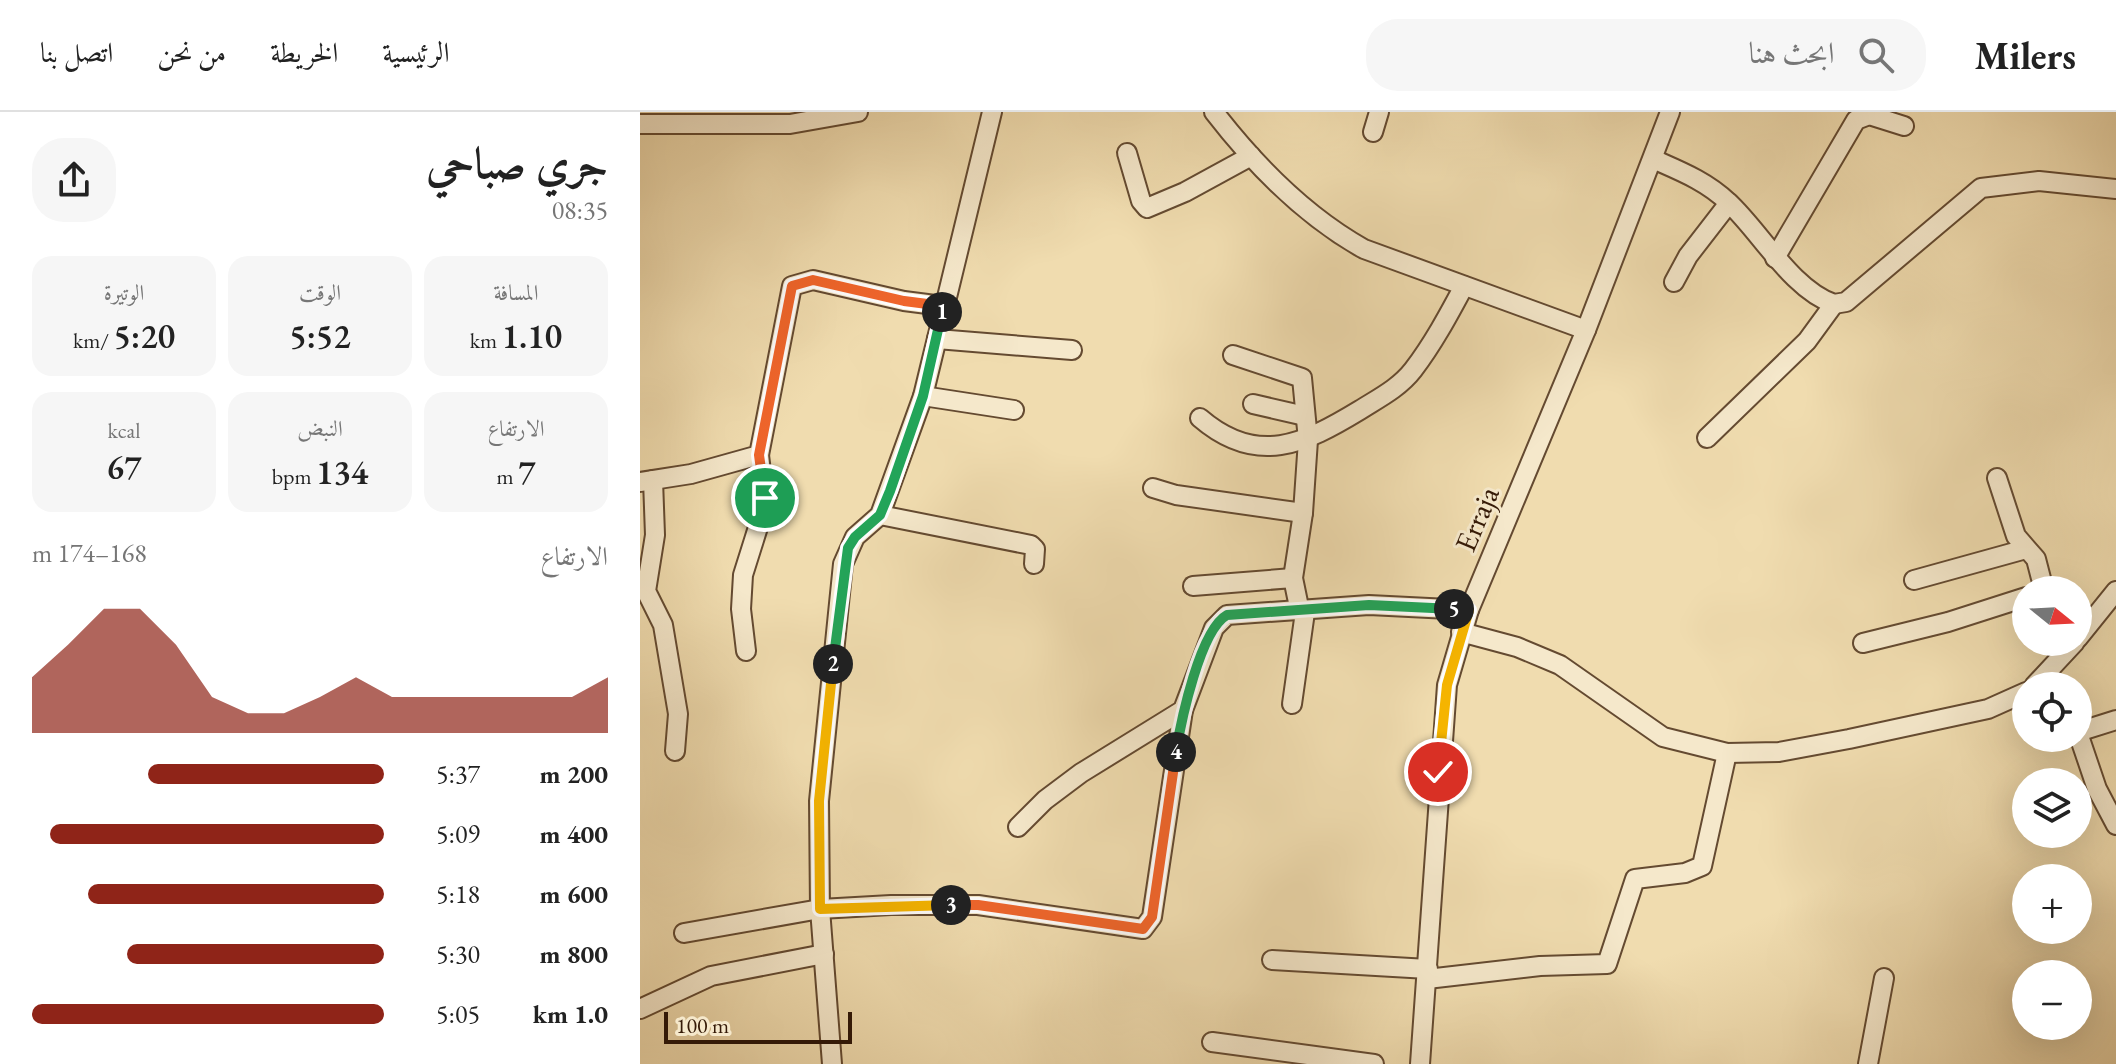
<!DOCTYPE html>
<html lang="ar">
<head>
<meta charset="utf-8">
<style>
  body { margin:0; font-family:"EB Garamond",Amiri,serif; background:#f6f6f6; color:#222; direction:rtl; height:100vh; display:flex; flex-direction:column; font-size:30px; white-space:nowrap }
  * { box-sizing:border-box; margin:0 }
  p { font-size:26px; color:#767676 }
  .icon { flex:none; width:44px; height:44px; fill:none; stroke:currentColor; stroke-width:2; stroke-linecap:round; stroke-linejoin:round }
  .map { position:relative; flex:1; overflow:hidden; direction:ltr }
  .sheet { display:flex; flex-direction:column; background:#fff; width:640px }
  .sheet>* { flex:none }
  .needle { width:52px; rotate:108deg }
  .controls { position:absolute; left:1372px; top:464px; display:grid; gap:16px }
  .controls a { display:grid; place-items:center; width:80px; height:80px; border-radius:50%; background:#fff; box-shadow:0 8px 32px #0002; font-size:40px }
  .scale { position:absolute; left:24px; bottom:20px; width:188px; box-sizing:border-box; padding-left:8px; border:4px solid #351a07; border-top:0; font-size:22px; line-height:28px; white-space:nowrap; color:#351a07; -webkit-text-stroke:6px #f5e8cb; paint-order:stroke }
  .pin { position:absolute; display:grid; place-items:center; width:68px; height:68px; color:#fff; margin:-34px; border:4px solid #fff; border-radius:50%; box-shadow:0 2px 8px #0007 }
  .km { position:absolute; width:40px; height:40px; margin:-20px; border-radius:50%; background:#222; color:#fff; font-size:22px; line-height:40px; text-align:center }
  .round { display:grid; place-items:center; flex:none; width:84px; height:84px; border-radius:32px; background:#f6f6f6 }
  .head { display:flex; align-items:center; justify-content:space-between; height:136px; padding:0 32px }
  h1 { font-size:44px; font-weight:600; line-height:60px }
  .figures { display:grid; grid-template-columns:repeat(3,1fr); gap:12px; height:136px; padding:8px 32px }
  .figures div { display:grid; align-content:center; border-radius:20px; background:#f6f6f6; text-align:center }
  .figures b { font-size:34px; font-weight:600 }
  .figures small { font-size:22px; font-weight:400 }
  .figures p { font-size:22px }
  .chart { height:224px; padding:16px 32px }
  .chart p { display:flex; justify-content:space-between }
  .chart svg { width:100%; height:144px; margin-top:8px; fill:#8f2418; opacity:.7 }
  ul { padding:0 32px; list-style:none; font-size:26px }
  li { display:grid; grid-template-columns:128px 96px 1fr; align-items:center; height:60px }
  li i { height:20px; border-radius:10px; background:#8f2418 }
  header { display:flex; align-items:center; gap:48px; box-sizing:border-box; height:112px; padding:0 40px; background:#fff; border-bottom:2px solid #e0e0e0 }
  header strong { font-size:38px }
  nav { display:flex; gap:44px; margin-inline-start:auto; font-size:28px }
  .search { width:560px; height:72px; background:#f6f6f6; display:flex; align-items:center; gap:20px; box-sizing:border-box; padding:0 28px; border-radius:32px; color:#767676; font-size:30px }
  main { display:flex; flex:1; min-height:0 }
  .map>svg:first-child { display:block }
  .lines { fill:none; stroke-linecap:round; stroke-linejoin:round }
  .minor-casing { stroke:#644a31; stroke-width:22 }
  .minor { stroke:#f5e8cb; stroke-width:18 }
  .split-1-casing { stroke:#fff; stroke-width:16 }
  .split-2-casing { stroke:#fff; stroke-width:16 }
  .split-3-casing { stroke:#fff; stroke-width:16 }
  .split-4-casing { stroke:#fff; stroke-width:16 }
  .split-5-casing { stroke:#fff; stroke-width:16 }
  .split-6-casing { stroke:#fff; stroke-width:16 }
  .split-1 { stroke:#f0652b; stroke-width:10 }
  .split-2 { stroke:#22a559; stroke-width:10 }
  .split-3 { stroke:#f5b400; stroke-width:10 }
  .split-4 { stroke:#f0652b; stroke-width:10 }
  .split-5 { stroke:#22a559; stroke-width:10 }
  .split-6 { stroke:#f5b400; stroke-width:10 }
  .labels { text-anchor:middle; stroke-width:6; stroke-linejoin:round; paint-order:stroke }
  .street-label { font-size:30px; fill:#351a07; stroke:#f5e8cb }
</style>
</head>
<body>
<header>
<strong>Milers</strong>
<div class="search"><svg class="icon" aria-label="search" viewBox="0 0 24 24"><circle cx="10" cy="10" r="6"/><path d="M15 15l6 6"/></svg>ابحث هنا</div>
<nav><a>الرئيسية</a><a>الخريطة</a><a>من نحن</a><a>اتصل بنا</a></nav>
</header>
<main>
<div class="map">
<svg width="1476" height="952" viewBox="0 0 1476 952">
  <rect width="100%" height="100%" fill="#f0dcaf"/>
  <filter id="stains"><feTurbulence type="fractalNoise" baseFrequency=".0025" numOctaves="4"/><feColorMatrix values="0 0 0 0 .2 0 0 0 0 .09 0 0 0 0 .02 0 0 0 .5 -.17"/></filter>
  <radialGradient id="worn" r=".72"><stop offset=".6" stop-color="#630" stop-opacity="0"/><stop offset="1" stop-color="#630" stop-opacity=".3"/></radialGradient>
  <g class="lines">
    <g class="minor-casing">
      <g id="minor">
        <path d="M574,0C615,53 665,104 724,137L946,218"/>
        <polyline points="0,12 150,12 218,0"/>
        <polyline points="733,20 739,0"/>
        <polyline points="487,41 501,89 507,96 545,80 611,44"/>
        <path d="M1013,47C1040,59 1066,69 1088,90C1120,119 1151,177 1194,192L1206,190L1341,76L1399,69L1476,77"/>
        <polyline points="1135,146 1216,8 1229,3 1264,14"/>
        <polyline points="1034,170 1048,144 1089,91"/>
        <polyline points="297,227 432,238"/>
        <polyline points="593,243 662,266 668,328 663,401"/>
        <polyline points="283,284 374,298"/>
        <polyline points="613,292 665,304"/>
        <path d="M560,306C617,355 664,332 720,298C739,286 759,276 773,258C793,232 809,202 824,174"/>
        <polyline points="1067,326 1167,229 1194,192"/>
        <polyline points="1357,366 1376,424 1396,447 1404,478"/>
        <polyline points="13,368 15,423 6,479 23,513 38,602 35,639"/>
        <polyline points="0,370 51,362 119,343 152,174 173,168 264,189 303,194"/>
        <polyline points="513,376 536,383 663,401 653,466 660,500"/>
        <polyline points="240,403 391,433 395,437 394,452"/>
        <polyline points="1274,468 1386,437"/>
        <polyline points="553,474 653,466"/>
        <polyline points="821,520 877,535 920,553 1023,625 1087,641 1139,640 1209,627 1348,597 1386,580"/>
        <polyline points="1438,526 1476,479"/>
        <polyline points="1223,531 1308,510 1386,485"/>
        <polyline points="106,539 101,497 103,463 125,393 119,343"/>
        <polyline points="1394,574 1435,530"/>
        <polyline points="652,592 665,500"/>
        <polyline points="1438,620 1476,608"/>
        <polyline points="1438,621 1457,677 1476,713"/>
        <polyline points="378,715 405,688 441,661 543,598 574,516 587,503 729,493 829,498"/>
        <polyline points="44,821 180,797 251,793 338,793 503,817 512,805 543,598"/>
        <polyline points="632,848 788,857"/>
        <polyline points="787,867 900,854 967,852 995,767 1045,761 1062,754 1087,641"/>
        <polyline points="0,897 71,864 184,842"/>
        <polyline points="572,930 734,952"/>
        <polyline points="192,952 180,797 179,689 203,452 215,425 240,403 283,284 352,0"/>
        <polyline points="780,952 807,573 829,498 946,218 1030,0"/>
        <polyline points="1228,952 1244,866"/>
      </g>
    </g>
    <use href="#minor" class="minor"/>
  </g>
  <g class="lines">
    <g class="split-1-casing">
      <polyline id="split-1" points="125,386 119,343 152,174 173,168 264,189 303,194 302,200"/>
    </g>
    <g class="split-2-casing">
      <polyline id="split-2" points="193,552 208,436 215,425 240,403 250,379 283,284 302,200"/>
    </g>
    <g class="split-3-casing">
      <polyline id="split-3" points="193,552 179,689 180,797 311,793"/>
    </g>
    <g class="split-4-casing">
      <polyline id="split-4" points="311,793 338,793 503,817 512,805 536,640"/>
    </g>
    <g class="split-5-casing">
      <path id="split-5" d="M536,640C541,609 560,518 587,503L729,493L814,497"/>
    </g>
    <g class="split-6-casing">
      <polyline id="split-6" points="798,660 807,573 829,498 814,497"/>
    </g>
    <use href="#split-1" class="split-1"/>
    <use href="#split-2" class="split-2"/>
    <use href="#split-3" class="split-3"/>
    <use href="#split-4" class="split-4"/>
    <use href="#split-5" class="split-5"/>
    <use href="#split-6" class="split-6"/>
  </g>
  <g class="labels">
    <g class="street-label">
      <text transform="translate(837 407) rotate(-67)" y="10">Erraja</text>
    </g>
  </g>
  <rect width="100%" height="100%" filter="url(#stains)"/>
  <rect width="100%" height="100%" fill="url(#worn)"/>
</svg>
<div class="controls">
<a><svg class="needle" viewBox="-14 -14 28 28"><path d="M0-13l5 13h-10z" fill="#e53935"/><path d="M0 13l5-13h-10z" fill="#767676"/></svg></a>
<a><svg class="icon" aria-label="locate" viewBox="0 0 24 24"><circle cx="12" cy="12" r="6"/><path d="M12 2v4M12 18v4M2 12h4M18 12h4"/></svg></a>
<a><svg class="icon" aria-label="layers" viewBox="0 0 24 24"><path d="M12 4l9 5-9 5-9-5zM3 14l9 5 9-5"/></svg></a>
<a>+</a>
<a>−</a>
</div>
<div class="scale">100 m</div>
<div class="pin" style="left:125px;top:386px;background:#1e9e55"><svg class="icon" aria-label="arrive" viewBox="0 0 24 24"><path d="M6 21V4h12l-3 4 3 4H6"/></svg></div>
<div class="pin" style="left:798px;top:660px;background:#d93025"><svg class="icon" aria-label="check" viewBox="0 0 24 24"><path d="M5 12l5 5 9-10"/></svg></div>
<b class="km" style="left:302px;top:200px">1</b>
<b class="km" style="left:193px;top:552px">2</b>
<b class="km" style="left:311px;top:793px">3</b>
<b class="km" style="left:536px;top:640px">4</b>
<b class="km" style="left:814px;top:497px">5</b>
</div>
<section class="sheet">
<div class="head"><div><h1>جري صباحي</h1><p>08:35</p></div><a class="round"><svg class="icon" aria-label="share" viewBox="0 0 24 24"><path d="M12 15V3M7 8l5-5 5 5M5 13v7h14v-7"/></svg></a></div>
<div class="figures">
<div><p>المسافة</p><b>1.10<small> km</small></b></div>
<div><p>الوقت</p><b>5:52</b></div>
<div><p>الوتيرة</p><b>5:20<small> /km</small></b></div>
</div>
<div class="figures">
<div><p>الارتفاع</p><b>7<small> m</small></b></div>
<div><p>النبض</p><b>134<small> bpm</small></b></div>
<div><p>kcal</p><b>67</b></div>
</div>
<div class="chart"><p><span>الارتفاع</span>168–174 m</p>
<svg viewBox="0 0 160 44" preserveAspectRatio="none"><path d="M0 44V27L10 17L20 6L30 6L40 17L50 33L60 38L70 38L80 33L90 27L100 33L110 33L120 33L130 33L140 33L150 33L160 27V44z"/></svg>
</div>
<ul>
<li><b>200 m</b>5:37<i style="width:67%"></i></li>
<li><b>400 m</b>5:09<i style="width:95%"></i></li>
<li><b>600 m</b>5:18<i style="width:84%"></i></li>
<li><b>800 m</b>5:30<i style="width:73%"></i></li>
<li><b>1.0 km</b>5:05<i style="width:100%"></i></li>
</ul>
</section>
</main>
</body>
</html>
